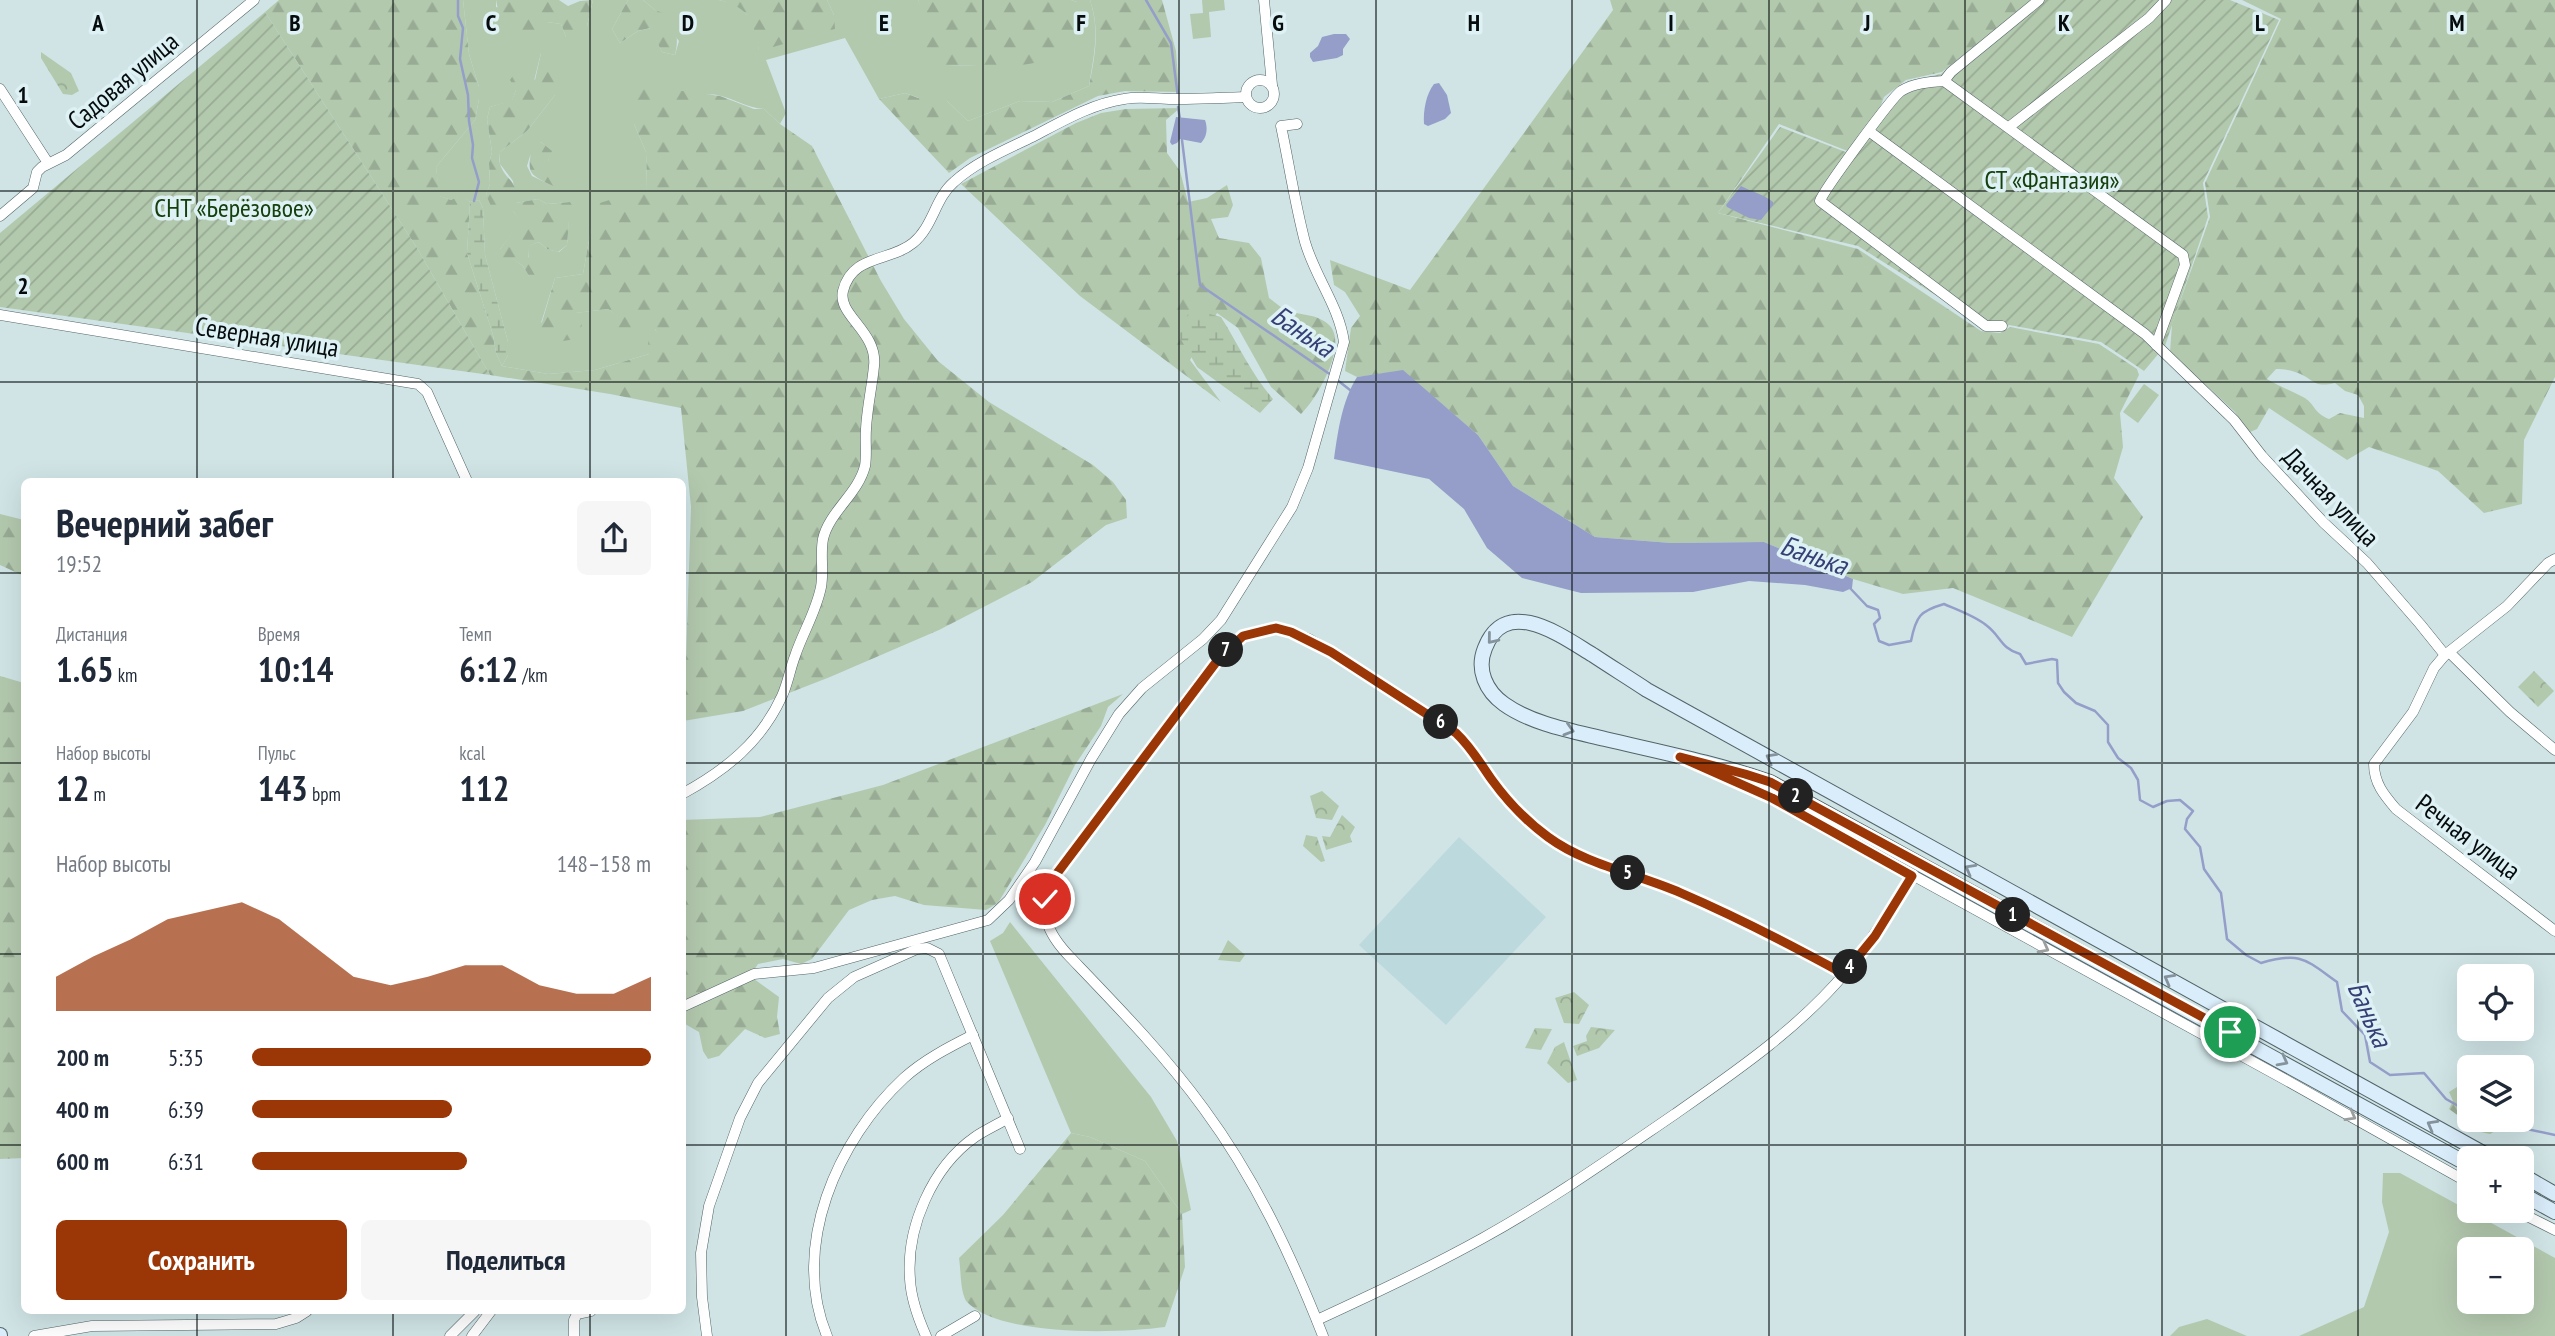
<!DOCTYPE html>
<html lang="ru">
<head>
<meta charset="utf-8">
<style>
  body { margin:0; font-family:"PT Sans Narrow",sans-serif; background:#f6f6f7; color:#1f2937; height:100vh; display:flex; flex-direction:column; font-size:26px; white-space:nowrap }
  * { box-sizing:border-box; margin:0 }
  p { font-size:23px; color:#747a83 }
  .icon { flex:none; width:38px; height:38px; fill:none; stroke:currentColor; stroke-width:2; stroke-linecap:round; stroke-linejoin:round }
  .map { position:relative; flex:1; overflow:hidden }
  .side { position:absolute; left:21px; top:478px; width:665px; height:836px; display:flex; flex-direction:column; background:#fff; border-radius:10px; box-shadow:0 7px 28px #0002 }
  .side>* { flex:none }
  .buttons { position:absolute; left:2457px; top:964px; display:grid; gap:14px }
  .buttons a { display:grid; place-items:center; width:77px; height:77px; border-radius:10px; background:#fff; box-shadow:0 7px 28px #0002; font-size:35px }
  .pin { position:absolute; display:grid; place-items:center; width:60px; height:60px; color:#fff; margin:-30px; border:4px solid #fff; border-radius:50%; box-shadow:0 2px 7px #0007 }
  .km { position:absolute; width:35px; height:35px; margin:-18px; border-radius:50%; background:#222; color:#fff; font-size:19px; line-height:35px; text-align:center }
  .round { display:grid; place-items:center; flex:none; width:74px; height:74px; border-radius:10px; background:#f6f6f7 }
  .headline { display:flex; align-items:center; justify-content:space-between; height:119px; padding:0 35px }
  h1 { font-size:38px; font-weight:800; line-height:52px }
  .metrics { display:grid; grid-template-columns:repeat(3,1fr); gap:10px; height:119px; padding:7px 35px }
  .metrics div { display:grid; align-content:center }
  .metrics b { font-size:35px; font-weight:800 }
  .metrics small { font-size:19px; font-weight:400 }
  .metrics p { font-size:19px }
  .chart { height:196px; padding:14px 35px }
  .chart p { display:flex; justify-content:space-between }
  .chart svg { width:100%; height:126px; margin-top:7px; fill:#9b3607; opacity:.7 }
  .button { display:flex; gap:14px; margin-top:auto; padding:14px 35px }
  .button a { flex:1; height:80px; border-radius:10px; background:#9b3607; color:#fff; font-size:28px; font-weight:800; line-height:80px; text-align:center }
  .button a+a { background:#f6f6f7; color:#1f2937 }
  ul { padding:0 35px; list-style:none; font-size:23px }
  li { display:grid; grid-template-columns:112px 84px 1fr; align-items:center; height:52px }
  li i { height:18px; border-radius:9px; background:#9b3607 }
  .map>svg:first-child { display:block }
  .built { fill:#bcd9dd }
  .grass { fill:#b3c9ae; fill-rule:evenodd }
  .forest { fill:url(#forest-firs); fill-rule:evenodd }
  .wetland { fill:url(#wetland-marsh) }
  .park { fill:url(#park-crowns) }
  .garden { fill:url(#garden-furrows) }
  .water { fill:#949ec9 }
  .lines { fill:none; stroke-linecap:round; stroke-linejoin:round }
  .stream { stroke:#949ec9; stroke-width:2.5 }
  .street-casing { stroke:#536467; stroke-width:11 }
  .secondary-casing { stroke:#536467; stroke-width:16 }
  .street { stroke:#fff; stroke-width:10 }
  .secondary { stroke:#daedfb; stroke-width:14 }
  .oneway { stroke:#85939c }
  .oneway2 { stroke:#9b9e9e }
  .route-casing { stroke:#fff; stroke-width:14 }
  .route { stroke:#9b3607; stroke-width:9 }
  .grid { fill:none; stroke:#060c0d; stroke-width:2; stroke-opacity:0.55 }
  .labels { text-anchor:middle; stroke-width:7; stroke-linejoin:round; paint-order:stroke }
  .street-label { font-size:26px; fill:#060c0d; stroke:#def1f4 }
  .park-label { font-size:26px; fill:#15400c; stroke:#def1f4 }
  .water-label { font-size:28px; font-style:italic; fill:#363f76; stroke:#def1f4 }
  .grid-label { font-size:23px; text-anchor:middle; font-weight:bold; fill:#060c0d; stroke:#def1f4; stroke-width:7; stroke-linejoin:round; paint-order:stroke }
</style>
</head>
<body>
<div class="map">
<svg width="2555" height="1336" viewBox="0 0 2555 1336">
  <defs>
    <pattern id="forest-firs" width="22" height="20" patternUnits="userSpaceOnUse" patternTransform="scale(1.75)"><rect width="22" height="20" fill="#b3c9ae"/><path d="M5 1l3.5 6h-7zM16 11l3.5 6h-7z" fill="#98ab94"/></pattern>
    <pattern id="wetland-marsh" width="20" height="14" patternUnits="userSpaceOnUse" patternTransform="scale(1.75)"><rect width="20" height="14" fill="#b3c9ae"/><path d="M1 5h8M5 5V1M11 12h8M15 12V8" fill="none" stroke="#98ab94"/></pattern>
    <pattern id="park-crowns" width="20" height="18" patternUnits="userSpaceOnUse" patternTransform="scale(1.75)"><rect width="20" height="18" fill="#b3c9ae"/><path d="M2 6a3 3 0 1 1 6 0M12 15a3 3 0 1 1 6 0" fill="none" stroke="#98ab94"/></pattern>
    <pattern id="garden-furrows" width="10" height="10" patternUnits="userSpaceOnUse" patternTransform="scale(1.75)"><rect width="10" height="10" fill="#b3c9ae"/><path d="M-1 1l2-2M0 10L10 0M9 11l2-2" fill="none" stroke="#98ab94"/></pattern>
  </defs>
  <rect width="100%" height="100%" fill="#d0e4e6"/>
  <polygon class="built" points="1459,837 1546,917 1446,1025 1359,945"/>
  <g class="grass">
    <path d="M463,0H496V7L547,22L561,24L566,37L587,26L593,0H628L612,29L620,43L638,31L651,28L662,52L675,55L679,41L655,10L643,0H719L736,4L755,23L759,50L784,42L834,15L827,0H918L947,66L976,65L1077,2L1071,0H1090C1100,31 1094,54 1089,86L1052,102L1020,101L968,121L947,101L919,98L905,93L879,99L845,38L766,60L786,113L780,124L764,109C747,108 733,98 717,95C694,91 656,114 634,124L646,152L647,188L591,229L583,274L555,278L541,323L575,313L608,309L636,329L654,328L660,336L649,354L595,370L548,374L502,366L508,355V342L485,255L483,208L479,200L470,202L463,195L451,200L439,196L436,167L475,120L479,99V87L469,54ZM541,53L555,95L527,131L500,152V164L513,181L516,203L538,199L547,204L570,202L567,245L559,252L547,249L539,242L528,246L529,276L523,266L500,249L521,222L514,212L486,195L490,184L489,163L492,152L487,119L490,107L512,101L516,90L534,81ZM541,142L551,151L548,161L553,186L532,176L527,166L530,156Z"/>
    <polygon points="1202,0 1224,0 1225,10 1209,12 1211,37 1193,39 1190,14 1203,13"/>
    <polygon points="2144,384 2159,395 2138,423 2123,412"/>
    <polygon points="1010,922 1151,1097 1177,1141 1191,1210 1182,1214 1145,1161 1090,1137 1071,1133 990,941 1003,933"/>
    <polygon points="1228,940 1245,955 1240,962 1218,960"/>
    <path d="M2383,1173H2400L2555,1258V1336H2299L2364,1307L2389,1232L2382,1202ZM2469,1250H2522V1302H2469Z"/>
    <polygon points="2207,1319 2247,1336 2170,1336 2179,1327"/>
  </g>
  <g class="forest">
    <polygon points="279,0 463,0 469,54 479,87 479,99 475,120 436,167 440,196 451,200 463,194 470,202 467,253 493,335 496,353 502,366 548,374 595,370 649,354 648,340 659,336 655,329 618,329 618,317 608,309 576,313 582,325 576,339 537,345 531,332 542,322 555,278 583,274 591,229 600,203 647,188 646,152 634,124 632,97 645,86 720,96 754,109 764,109 780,124 812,146 881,281 904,319 938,361 989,402 1093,465 1113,482 1126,500 1127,518 1106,525 1032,582 939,630 830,677 743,711 683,721 683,698 685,692 691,507 681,408 610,394 490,375 417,248 265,12"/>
    <polygon points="496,0 559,0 568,6 580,1 593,0 587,26 580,38 566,37 561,24 547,22 539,34 525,33 500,20"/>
    <path d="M628,0H643L655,10L668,15C677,30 679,39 675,55L662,52L650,28L638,31L620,43L612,29Z"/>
    <path d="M719,0H827L834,15L835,29L759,51C754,22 749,7 719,0Z"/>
    <polygon points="918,0 1071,0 1077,2 1076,30 1058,52 1034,63 1006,68 976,65 947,66 922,53 925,20"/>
    <path d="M1090,0H1162L1176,51L1179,92L1125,91L1098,96L970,158L949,173L879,99L905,93L918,98L930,91L947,101L968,121L1020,101L1052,102L1089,86C1095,56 1100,29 1090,0Z"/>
    <polygon points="1610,0 2032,0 1942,72 1906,80 1884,97 1875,121 1850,152 1779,124 1718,213 1858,249 1981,331 2000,333 2010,327 2099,344 2137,369 2139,375 2120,413 2123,447 2114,478 2143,517 2072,637 1953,588 1903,594 1853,579 1764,542 1671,543 1595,537 1513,486 1478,435 1403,371 1357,377 1345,371 1351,328 1360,316 1345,292 1334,285 1330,260 1410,290 1613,10"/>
    <path d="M2242,0H2555V377L2524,440L2522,504L2484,513L2438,471L2369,447L2347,460L2269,408L2257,429L2248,433L2235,412L2170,352L2172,324L2210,217L2205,183L2281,19ZM2276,369C2283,369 2291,370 2298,373C2315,380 2313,388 2335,383L2345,391L2358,395L2364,406V418L2340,413L2329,419C2312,412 2316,404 2303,397C2291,391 2279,386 2267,379Z"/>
    <path d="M541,53L556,55L561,60L555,95L527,131L500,152C500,156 499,160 500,164C506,182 518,178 516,203L538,199L547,204L570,202L576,212L569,221L567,245L558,252L547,249L539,242L529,246L528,257L537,264L541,275L529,276L523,266L513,259L501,260L500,249L520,222L514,212L491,206L486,195L490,184L489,163L492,152L487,119L490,107L512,100L516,90L510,80L516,71L527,72L535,80Z"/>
    <path d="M1180,108L1166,120L1167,153L1180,171L1188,202L1207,198L1227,185L1233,205L1228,217L1211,219L1219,238L1249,243L1261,258L1269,298C1275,302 1281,308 1287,310C1301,316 1315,313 1328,324C1350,342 1317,399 1301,414L1271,387L1238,328L1217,313L1190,360L1221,402L1080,296L961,184L1076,123L1101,113L1126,109Z"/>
    <path d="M541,142L552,151L548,161L557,169L562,180L553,186C526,173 528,173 532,145Z"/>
    <polygon points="0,514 24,520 24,576 0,565"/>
    <polygon points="0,676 24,683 24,1158 0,1159"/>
    <polygon points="1123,694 1108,707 1101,726 1075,765 1045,825 998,903 986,910 924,905 895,896 872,900 849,910 812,959 801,964 783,959 758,964 750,976 779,997 777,1017 780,1034 765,1038 745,1029 719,1056 708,1059 703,1051 699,1032 685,1024 683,1025 682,820 760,817 883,785"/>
    <polygon points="2457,1087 2469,1090 2469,1120 2514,1120 2490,1134 2481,1132 2449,1109 2453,1101 2449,1092"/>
    <path d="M1071,1133L1090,1137L1145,1161L1182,1214L1185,1267L1165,1327C1113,1334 997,1336 966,1301C960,1290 961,1271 959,1258L1003,1215Z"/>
  </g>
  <g class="wetland">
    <polygon points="479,200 483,208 485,255 508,342 508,355 502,366 496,353 493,335 467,253 470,202"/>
    <path d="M1192,309L1221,317C1238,344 1252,375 1273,399L1260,413L1197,367L1176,331Z"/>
  </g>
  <g class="park">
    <polygon points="41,52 71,73 79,91 72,95 63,94 41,58"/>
    <polygon points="2534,671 2554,691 2538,707 2518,687"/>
    <polygon points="1322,791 1339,806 1332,820 1316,818 1310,796"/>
    <polygon points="1342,815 1355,827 1350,836 1352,842 1326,850 1322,836 1330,837"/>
    <polygon points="1306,835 1317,837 1325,861 1321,862 1303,846"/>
    <polygon points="1574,992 1589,1005 1579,1024 1564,1023 1555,998"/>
    <polygon points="1591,1027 1615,1030 1599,1048 1577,1056 1573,1046 1587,1041 1586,1036"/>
    <polygon points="1535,1028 1552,1029 1541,1050 1525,1048"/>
    <polygon points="1564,1042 1577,1080 1568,1083 1547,1063 1555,1047"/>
  </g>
  <g class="garden">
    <polygon points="2035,0 2230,0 2279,20 2203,183 2208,217 2165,346 2144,371 2101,342 2009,325 1999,332 1986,327 1858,246 1718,213 1780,127 1851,154 1889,97 1908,81 1941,74"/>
    <polygon points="265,12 417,248 490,375 0,307 0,233"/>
  </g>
  <g class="water">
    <polygon points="1334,34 1346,34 1350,39 1343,49 1343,55 1337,58 1313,62 1310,57 1310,53 1318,46 1322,37"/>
    <path d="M1439,83L1447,95L1451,113L1445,119L1428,126L1424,124C1423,111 1426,94 1434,84Z"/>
    <path d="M1176,117L1205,120C1208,128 1207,137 1201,143L1180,139L1177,143L1172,145L1170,142Z"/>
    <path d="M1741,186C1752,192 1763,194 1773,202V205L1761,220L1749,218L1727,207L1726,205Z"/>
    <path d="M1403,370L1478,435L1513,486L1595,537L1671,543L1764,542L1853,579L1852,588L1843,592L1805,585L1749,581L1693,592L1581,593L1522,578L1487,548L1464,509L1429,479L1334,459C1338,431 1342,401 1357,377Z"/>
  </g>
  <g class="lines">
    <g class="stream">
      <polyline points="458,0 458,16 463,28 460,59 468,95 469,121 473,145 472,158 479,182 474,201"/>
      <polyline points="1146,0 1171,43 1178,97"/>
      <polyline points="1178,107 1180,119"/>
      <polyline points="1182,140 1200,285 1331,375"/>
      <polyline points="1336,379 1350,390"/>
      <path d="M1849,587L1867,606L1878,610L1880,618L1874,624L1879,641L1889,645L1911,641C1916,616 1920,611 1944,604C1958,610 1975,616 1986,625C2001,636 2001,649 2020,654L2026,664L2052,659L2057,660L2058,683L2064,692L2076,703L2095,711L2108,725V742L2118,758L2131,768L2138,780L2140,800L2153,807L2167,801L2180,800L2193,811L2187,819L2185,829L2200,847L2204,869L2221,893L2227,939L2246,955L2261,963C2301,951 2306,960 2337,982L2342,1011L2365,1035L2370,1062L2390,1075L2424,1073L2446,1099L2469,1112"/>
      <polyline points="2484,1120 2555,1135"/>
    </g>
    <g class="street-casing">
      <g id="street">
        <polyline points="1264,0 1272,85"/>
        <circle cx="1260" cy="94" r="14"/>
        <polyline points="1944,81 1951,72 2039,0"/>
        <polyline points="0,89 48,163"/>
        <polyline points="2009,127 2149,18 2166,0"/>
        <polyline points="1870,132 2145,334 2234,420 2262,456 2324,523 2367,563 2420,624 2445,655"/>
        <polyline points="0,216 33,188 37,172 42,167 66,155 254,0"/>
        <polyline points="0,315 418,384 427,392 467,481"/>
        <path d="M2002,326H1986L1820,201C1823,191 1892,97 1901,91C1914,83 1929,82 1944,81L2183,255L2185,265L2156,345"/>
        <path d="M2555,559L2548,563L2507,606L2445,655L2434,668L2413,712L2374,764C2374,783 2384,795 2396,809L2555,931"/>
        <polyline points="2450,653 2510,712 2555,750"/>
        <polyline points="1710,769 1772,798 2284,1079 2469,1183"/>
        <path d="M682,794C726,770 761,742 782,696C788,683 790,669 795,656C803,632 816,612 821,587C824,571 820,555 823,539C829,512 858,494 865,466C867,455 865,441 866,429C867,408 872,387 874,366C878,332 837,315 843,291C852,254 890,262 913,243C933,227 935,198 954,182C976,162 1005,150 1032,137C1061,122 1091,104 1124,99C1140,96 1156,99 1172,99C1196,99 1221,98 1246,97"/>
        <path d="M682,1007L754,974L814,968L988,920L1009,900L1035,862L1091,759L1119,714L1142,688L1203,639L1221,620L1292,507L1308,468L1344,342C1339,306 1315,277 1305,242C1295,204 1289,164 1281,126L1297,124"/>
        <polyline points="2517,1211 2555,1230"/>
        <path d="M1317,1320C1373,1294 1429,1268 1483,1238C1550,1201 1612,1157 1675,1114C1735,1072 1798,1029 1846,972C1871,942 1891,909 1911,876"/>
        <polyline points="34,1336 92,1326 276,1324 296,1318 307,1311"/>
        <polyline points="450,1336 475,1311"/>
        <polyline points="472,1336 491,1311"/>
        <polyline points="574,1336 574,1320 577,1314 591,1311"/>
        <polyline points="707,1336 702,1297 701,1253 709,1206 740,1118 758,1083 828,998 854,977 917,949 927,948 939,954 1020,1149"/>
        <path d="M827,1336C790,1247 837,1140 904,1078C924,1060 949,1047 973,1035"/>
        <path d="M926,1336C918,1318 911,1299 910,1279C906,1228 932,1167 975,1137C985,1130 997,1125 1008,1118"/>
        <polyline points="941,1336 975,1316"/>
        <path d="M1323,1336C1292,1257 1255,1178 1204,1109C1164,1054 1117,1006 1070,957C1046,932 1039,913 1052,880L1204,676L1230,645L1243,636L1276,628L1309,639L1331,652L1456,733C1471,747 1480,763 1492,780C1508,802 1526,821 1548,837C1586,865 1638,874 1681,893C1737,917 1791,945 1844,974"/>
      </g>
    </g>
    <g class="secondary-casing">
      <g id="secondary">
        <path d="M2469,1165L1770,782C1716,763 1660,752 1605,739C1572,731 1532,724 1504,704C1486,691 1476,670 1485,648C1506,594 1563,637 1593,655C1611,667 1629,678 1647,690L2492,1158"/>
        <polyline points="2522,1175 2555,1194"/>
        <polyline points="2522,1194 2555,1212"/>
        <polyline points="0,1335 0,1336"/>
      </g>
    </g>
    <use href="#street" class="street"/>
    <use href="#secondary" class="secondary"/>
  </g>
  <defs><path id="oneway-chevron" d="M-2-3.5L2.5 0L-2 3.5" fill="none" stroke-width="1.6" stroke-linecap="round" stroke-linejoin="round" transform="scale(1.75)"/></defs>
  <g class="oneway">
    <use href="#oneway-chevron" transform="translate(1492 639) rotate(129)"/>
    <use href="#oneway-chevron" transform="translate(1569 730) rotate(17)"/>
    <use href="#oneway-chevron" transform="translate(1771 758) rotate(-151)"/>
    <use href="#oneway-chevron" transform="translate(1970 869) rotate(-151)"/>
    <use href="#oneway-chevron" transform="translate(2169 979) rotate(-151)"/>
    <use href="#oneway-chevron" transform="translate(2283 1061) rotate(28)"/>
    <use href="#oneway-chevron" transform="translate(2432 1125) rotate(-151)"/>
  </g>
  <g class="oneway2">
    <use href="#oneway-chevron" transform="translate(2044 948) rotate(28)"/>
    <use href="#oneway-chevron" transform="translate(2351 1116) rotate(29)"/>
  </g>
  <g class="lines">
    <g class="route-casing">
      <path id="route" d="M1045,899L1052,880L1220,657L1243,636L1276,628L1291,632L1331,652L1456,733C1471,747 1480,763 1492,780C1508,802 1526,821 1548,837C1586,865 1638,874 1681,893C1737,917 1791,945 1844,974L1875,936L1912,876L1772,798L1680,757L1745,774L1770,782L2230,1032"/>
    </g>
    <use href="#route" class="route"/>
  </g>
  <path class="grid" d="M197,0V481M393,0V481M590,0V481M786,0V1336M983,0V1336M1179,0V1336M1376,0V1336M1572,0V1336M1769,0V1336M1965,0V1336M2162,0V1336M2358,0V1336M0,191H2555M0,382H2555M0,573H24M682,573H2555M0,763H24M682,763H2555M0,954H24M682,954H2555M0,1145H24M682,1145H2555M197,1311V1336M393,1311V1336M590,1311V1336"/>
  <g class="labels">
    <g class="street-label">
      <text transform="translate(123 81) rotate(-40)" y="9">Садовая улица</text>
      <text transform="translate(267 337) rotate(9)" y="9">Северная улица</text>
      <text transform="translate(2331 497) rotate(46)" y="9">Дачная улица</text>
      <text transform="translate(2468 837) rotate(37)" y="9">Речная улица</text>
    </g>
    <g class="park-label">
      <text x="2052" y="189">СТ «Фантазия»</text>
      <text x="234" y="217">СНТ «Берёзовое»</text>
    </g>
    <g class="water-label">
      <text transform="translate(1303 331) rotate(34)" y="10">Банька</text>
      <text transform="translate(1814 555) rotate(19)" y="10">Банька</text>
      <text transform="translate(2370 1014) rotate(66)" y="10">Банька</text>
    </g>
  </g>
  <g class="grid-label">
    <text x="98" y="31">A</text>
    <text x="295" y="31">B</text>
    <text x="491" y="31">C</text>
    <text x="688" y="31">D</text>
    <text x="884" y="31">E</text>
    <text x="1081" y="31">F</text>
    <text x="1278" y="31">G</text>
    <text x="1474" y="31">H</text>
    <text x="1671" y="31">I</text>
    <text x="1867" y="31">J</text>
    <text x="2064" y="31">K</text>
    <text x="2260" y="31">L</text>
    <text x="2457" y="31">M</text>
    <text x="23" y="103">1</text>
    <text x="23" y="294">2</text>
  </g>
</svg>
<div class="buttons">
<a><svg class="icon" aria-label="locate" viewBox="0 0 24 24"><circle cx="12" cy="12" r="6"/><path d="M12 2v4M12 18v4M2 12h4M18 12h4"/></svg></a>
<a><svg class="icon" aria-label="layers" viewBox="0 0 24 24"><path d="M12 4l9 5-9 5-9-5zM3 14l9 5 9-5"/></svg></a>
<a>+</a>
<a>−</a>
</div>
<div class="pin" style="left:2230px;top:1032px;background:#1e9e55"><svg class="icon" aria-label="arrive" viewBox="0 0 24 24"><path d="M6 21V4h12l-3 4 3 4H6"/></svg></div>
<div class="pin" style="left:1045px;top:899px;background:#d93025"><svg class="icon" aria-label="check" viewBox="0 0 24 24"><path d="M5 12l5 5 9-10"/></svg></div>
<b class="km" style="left:2013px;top:915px">1</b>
<b class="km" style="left:1796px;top:796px">2</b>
<b class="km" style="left:1850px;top:967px">4</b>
<b class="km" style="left:1628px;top:873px">5</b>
<b class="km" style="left:1441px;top:722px">6</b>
<b class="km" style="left:1226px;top:650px">7</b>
<section class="side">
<div class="headline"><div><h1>Вечерний забег</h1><p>19:52</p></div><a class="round"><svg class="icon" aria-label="share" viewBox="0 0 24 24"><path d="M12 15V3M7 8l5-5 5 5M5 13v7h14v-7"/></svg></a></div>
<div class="metrics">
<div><p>Дистанция</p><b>1.65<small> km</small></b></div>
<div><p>Время</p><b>10:14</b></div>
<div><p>Темп</p><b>6:12<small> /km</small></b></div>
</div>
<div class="metrics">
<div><p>Набор высоты</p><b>12<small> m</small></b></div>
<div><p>Пульс</p><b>143<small> bpm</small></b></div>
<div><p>kcal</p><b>112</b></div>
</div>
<div class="chart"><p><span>Набор высоты</span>148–158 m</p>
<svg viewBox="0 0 160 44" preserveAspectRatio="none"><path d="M0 44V32L10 25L20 19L30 12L40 9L50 6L60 12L70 22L80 32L90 35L100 32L110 28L120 28L130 35L140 38L150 38L160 32V44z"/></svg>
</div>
<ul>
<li><b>200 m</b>5:35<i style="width:100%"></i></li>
<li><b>400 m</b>6:39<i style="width:50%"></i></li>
<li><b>600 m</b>6:31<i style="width:54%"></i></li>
</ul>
<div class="button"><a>Сохранить</a><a>Поделиться</a></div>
</section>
</div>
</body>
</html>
